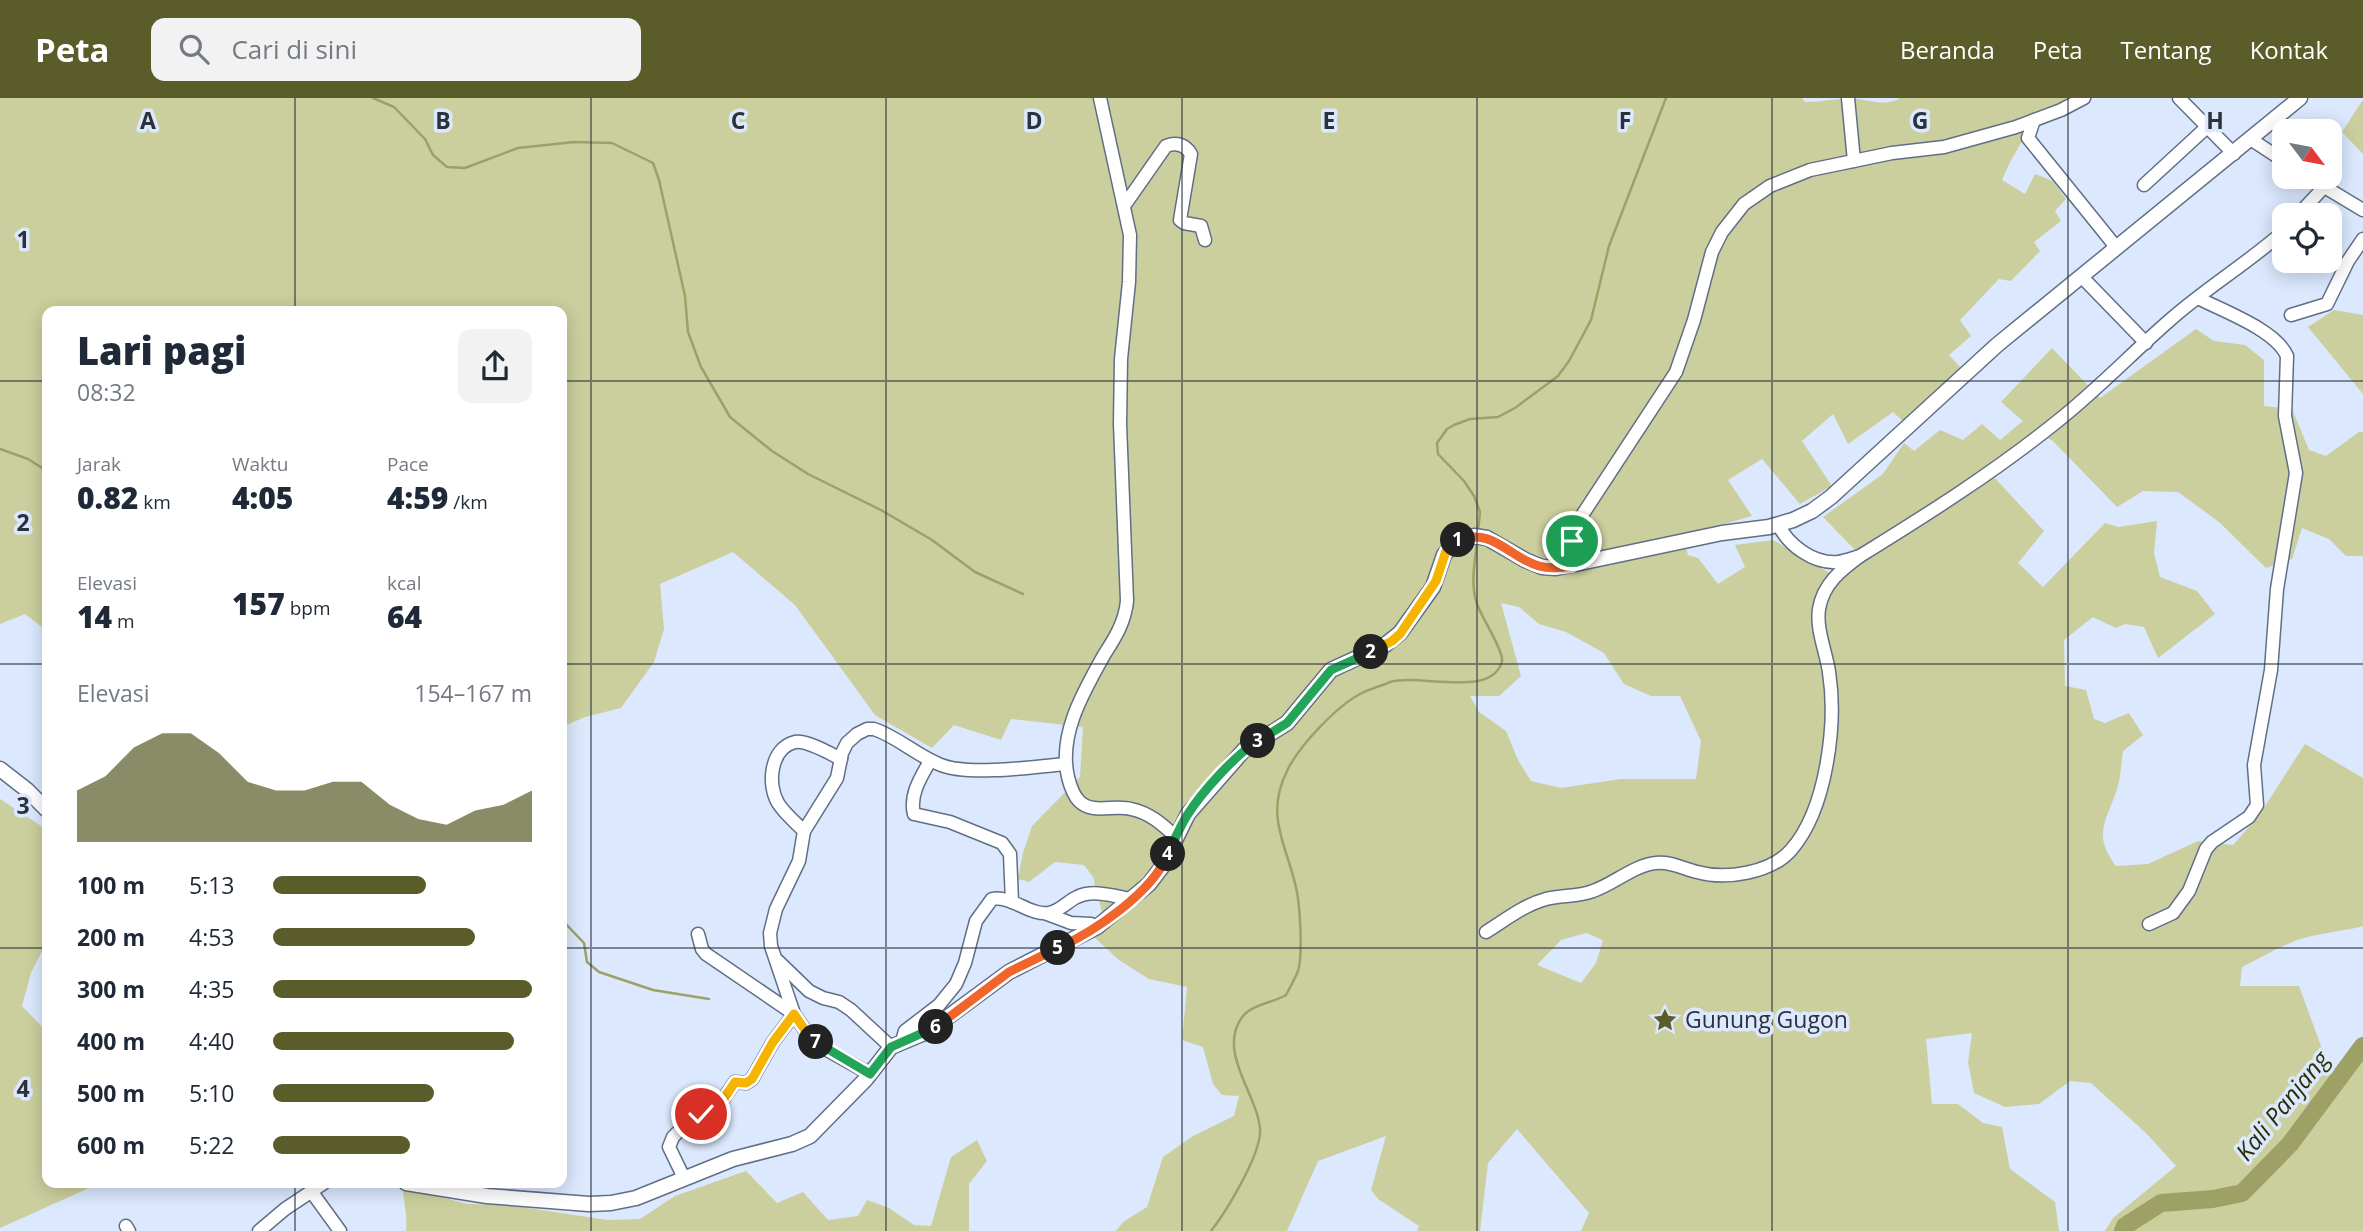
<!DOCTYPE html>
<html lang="id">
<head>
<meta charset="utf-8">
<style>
  body { margin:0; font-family:"Open Sans",sans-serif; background:#f2f2f3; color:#1f2937; height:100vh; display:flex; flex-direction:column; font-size:26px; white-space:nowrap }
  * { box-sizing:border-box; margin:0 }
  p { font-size:23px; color:#747a83 }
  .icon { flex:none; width:38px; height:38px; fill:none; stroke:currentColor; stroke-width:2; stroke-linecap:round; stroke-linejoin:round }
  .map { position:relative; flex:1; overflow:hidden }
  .panel { position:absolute; left:42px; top:208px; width:525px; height:882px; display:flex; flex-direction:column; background:#fff; border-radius:14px; box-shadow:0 4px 18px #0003 }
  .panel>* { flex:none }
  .needle { width:46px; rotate:122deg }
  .fabs { position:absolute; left:2272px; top:21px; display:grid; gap:14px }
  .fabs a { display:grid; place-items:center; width:70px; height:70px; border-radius:14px; background:#fff; box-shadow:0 4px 18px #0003; font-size:35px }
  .pin { position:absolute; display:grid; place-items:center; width:60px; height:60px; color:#fff; margin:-30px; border:4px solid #fff; border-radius:50%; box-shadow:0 2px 7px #0007 }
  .km { position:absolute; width:35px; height:35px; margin:-18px; border-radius:50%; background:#222; color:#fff; font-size:19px; line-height:35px; text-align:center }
  .round { display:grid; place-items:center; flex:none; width:74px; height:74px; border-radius:14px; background:#f2f2f3 }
  .summary { display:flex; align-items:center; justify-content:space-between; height:119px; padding:0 35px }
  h1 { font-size:38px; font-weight:800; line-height:52px }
  .figures { display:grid; grid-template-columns:repeat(3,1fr); gap:10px; height:119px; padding:7px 35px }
  .figures div { display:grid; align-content:center }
  .figures b { font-size:30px; font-weight:800 }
  .figures small { font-size:19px; font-weight:400 }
  .figures p { font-size:19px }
  .chart { height:196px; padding:14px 35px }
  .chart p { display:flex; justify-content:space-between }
  .chart svg { width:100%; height:126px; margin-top:7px; fill:#5a5c29; opacity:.7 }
  ul { padding:0 35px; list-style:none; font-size:23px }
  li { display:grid; grid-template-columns:112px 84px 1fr; align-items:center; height:52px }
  li i { height:18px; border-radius:9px; background:#5a5c29 }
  header { display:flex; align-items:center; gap:42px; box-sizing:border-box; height:98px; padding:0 35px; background:#5a5c29; color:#fff }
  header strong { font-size:33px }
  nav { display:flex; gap:38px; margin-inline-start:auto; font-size:24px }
  .search { width:490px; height:63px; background:#f2f2f3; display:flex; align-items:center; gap:18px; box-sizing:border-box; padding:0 24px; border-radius:14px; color:#747a83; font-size:26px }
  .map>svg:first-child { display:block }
  .green { fill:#cbcf9d; fill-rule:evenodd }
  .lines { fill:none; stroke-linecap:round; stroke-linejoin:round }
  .stream { stroke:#9ea166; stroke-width:2.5 }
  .river { stroke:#9ea166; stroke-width:18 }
  .minor-casing { stroke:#606f85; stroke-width:15 }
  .tertiary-casing { stroke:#606f85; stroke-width:17 }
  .minor { stroke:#fff; stroke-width:12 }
  .tertiary { stroke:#fff; stroke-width:14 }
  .split-1-casing { stroke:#fff; stroke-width:14 }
  .split-2-casing { stroke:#fff; stroke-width:14 }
  .split-3-casing { stroke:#fff; stroke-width:14 }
  .split-4-casing { stroke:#fff; stroke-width:14 }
  .split-5-casing { stroke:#fff; stroke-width:14 }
  .split-6-casing { stroke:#fff; stroke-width:14 }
  .split-7-casing { stroke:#fff; stroke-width:14 }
  .split-8-casing { stroke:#fff; stroke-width:14 }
  .split-9-casing { stroke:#fff; stroke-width:14 }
  .split-1 { stroke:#f0652b; stroke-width:9 }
  .split-2 { stroke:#f5b400; stroke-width:9 }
  .split-3 { stroke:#22a559; stroke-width:9 }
  .split-4 { stroke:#22a559; stroke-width:9 }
  .split-5 { stroke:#f0652b; stroke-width:9 }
  .split-6 { stroke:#f0652b; stroke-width:9 }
  .split-7 { stroke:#22a559; stroke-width:9 }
  .split-8 { stroke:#f5b400; stroke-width:9 }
  .split-9 { stroke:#f5b400; stroke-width:9 }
  .grid { fill:none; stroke:#2c323c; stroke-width:2; stroke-opacity:0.55 }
  .labels { text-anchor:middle; stroke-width:7; stroke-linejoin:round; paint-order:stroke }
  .poi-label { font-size:23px; fill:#2c323c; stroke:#dbe8fd; text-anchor:start }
  .water-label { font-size:24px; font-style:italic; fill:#2c2d00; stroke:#dbe8fd }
  .grid-label { font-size:23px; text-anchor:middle; font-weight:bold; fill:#2c323c; stroke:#dbe8fd; stroke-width:7; stroke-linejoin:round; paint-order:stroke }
</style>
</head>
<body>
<header>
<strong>Peta</strong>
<div class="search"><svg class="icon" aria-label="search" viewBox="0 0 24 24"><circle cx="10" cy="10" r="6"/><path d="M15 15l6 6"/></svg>Cari di sini</div>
<nav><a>Beranda</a><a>Peta</a><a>Tentang</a><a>Kontak</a></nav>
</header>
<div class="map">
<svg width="2363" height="1133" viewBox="0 0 2363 1133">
  <rect width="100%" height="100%" fill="#dbe8fd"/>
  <g class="green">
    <path d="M0,0H1802L1805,4C1822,4 1840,0 1856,1C1870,2 1887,9 1900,0H2068L2037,17L2009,66L2002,82L2025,96L2035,76L2053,83L2066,101L2055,113L2061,123L2034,144L2040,153L2011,183L1999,181L1960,222L1971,238L1949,257L1961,270L1904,324L1893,314L1848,346L1833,316L1802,343L1832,388L1800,406L1762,361L1728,382L1752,418L1683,438L1688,457L1698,460L1718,486L1745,469L1735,447L1773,442L1833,477L1857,454L1823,419L1883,376L1904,345L1914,353L1940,332L1963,342L1982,326L2000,342L2023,323L2001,304L2052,250L2100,300L2196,231L2214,243L2245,247L2264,262V308L2292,311L2309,352L2326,358L2359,334H2363V458H2346L2329,441L2302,430L2292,461L2266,470L2219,424L2178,394L2143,393L2117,409L2053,343L2041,336L1992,377L2044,433L2018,465L2043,489L2105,425L2118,429L2157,423L2154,455L2160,479L2197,493L2215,516L2158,560L2144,529L2125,526L2116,530L2093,519L2064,542L2065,588L2086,592L2094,621L2105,625L2129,615L2143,637L2123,653C2121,666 2121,680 2117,691C2106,725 2092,736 2116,768L2148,766L2198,743L2233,747L2258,719L2305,646L2363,680V828C2345,833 2327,834 2308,839C2286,844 2263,859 2242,869L2240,888H2299L2328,967L2334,993L2363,962V1133H2105L2113,1120L2176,1068L2147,1036L2091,985L2070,983L2039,1006L2005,1009L1974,995L1968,964L1972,935L1926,941L1932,1006H1958L1983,1025L2002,1029L2010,1071L2055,1104L2059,1133H1581L1589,1115L1517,1031L1488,1065L1480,1133H1417L1419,1128L1378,1101L1371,1092L1386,1038L1318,1063L1287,1133H1116L1123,1124L1147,1109L1163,1059L1193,1038L1234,1018L1239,998L1222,997L1213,986L1203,949L1182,942L1187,889L1149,881L1119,862L1093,838L1102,814L1093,779L1084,767L1055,764L1029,784L1018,781L1023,755L1032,728L1080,679L1083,629L1011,621L1001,642L954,627L932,650L875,617L795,507L733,454L660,486L664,531L654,564L621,610L585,619L562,629V214H47V533L25,516L0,526ZM1501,505L1519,509L1539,526L1566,534L1604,555L1624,586L1651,598H1680L1701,643L1696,681H1621L1561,690L1531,683L1518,662L1506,633L1479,614L1470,598H1499L1521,578ZM1586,835L1603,842L1596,865L1581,885L1537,867L1561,842Z"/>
    <polygon points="2362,3 2363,3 2363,56 2342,34"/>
    <polygon points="2334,212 2363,217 2363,296 2308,229"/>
    <polygon points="0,701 41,728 47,738 47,843 31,875 22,908 47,934 47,1085 100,1085 0,1130"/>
    <path d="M977,1042L987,1063L969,1086V1133H406C408,1118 403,1101 402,1085H435L437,1098L467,1106L508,1107L607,1122L640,1121L675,1098L746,1073L777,1105L803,1094L828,1122L858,1118L867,1102L889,1110L914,1127L931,1128L951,1059Z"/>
  </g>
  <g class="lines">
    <g class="stream">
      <polyline points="373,0 394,9 425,41 433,57 447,69 465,70 518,50 574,44 612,45 653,65 659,82 685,198 688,234 701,269 730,319 772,353 808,376 881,412 932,442 975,474 1023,496"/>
      <polyline points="0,351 28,361 47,373"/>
      <polyline points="1478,433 1480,414 1474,398 1464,383 1438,356 1437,345 1447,331 1454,327 1470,321 1498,319 1515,310 1558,278 1569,263 1591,222 1609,148 1666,0"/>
      <polyline points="562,822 584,845 587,864 599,874 653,892 709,901"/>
      <path d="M1211,1133C1226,1114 1262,1055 1260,1031C1257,995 1216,953 1243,918C1253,906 1273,905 1286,897C1290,889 1295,881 1298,873C1303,857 1300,811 1297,794C1288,748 1263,719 1288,671C1300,647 1336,609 1360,596C1369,591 1381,588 1390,584C1419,575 1493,601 1502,563C1504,554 1482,520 1477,506C1470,486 1475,464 1477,443"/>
    </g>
    <polyline class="river" points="2123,1133 2125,1128 2161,1105 2213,1101 2242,1095 2290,1046 2363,948"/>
    <g class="minor-casing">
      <g id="minor">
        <path d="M1100,0L1130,137L1129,184L1121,261L1120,326L1127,503C1125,524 1115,540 1104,557C1084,593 1058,636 1068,679C1070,687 1073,697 1079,703C1093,717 1114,706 1131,711C1150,715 1162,726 1176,739"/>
        <polyline points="1848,0 1854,63"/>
        <polyline points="2179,0 2234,56"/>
        <polyline points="2034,22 2028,40 2116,149"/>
        <polyline points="2252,42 2284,63"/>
        <polyline points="2308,79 2363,112"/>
        <polyline points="2144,87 2207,29"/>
        <path d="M1124,108L1166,48C1176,44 1185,46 1191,56L1180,122L1184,125L1201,128L1205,142"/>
        <polyline points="2298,117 2324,89"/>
        <polyline points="2081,178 2146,245"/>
        <polyline points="2291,217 2327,206 2348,163 2363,141"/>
        <path d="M1778,426C1788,447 1813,466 1838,464C1845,463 1853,460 1860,458C1928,416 1996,373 2059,322C2098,291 2132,255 2170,222C2206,190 2248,165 2284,133"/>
        <polyline points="1571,468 1572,443 1579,422 1676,274 1694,222 1712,154 1722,134 1744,106 1770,88 1810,72 1892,55 1944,49 2016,29 2061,12 2084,0"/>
        <path d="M930,663C921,679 909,697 914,716L950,724L1002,745L1010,756L1012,804"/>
        <path d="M804,733C795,724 784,715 778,705C767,687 770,650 795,644C807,642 831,656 841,661"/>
        <polyline points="1047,816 1071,825 1091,826 1097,829"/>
        <path d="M2149,826L2173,815L2189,793L2206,751L2212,744L2249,719L2257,707L2254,667L2271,572L2277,491L2296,375L2285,318L2287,258C2276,232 2223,213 2198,200"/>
        <path d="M1486,834C1505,822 1524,807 1546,801C1562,797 1578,799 1593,793C1614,786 1634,767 1656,765C1670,763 1684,771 1697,774C1726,782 1771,775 1791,752C1827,711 1837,625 1829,574C1826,553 1816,532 1819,511C1823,486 1841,472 1860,458"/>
        <polyline points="778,863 809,893 823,900 839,904 851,912 891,949"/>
        <path d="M902,943L905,933L939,907L956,886L965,865L976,823L992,801C1011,797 1030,818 1049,815C1060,813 1068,803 1077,799C1093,791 1114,798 1131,801"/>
        <path d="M870,976L820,948L809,938L794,916L771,848L770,835L776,811L799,763L804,733L837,680L842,655L847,645L857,636L867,631H874C898,639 917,658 941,667C968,678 1035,669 1065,666"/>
        <polyline points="684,1080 669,1049 673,1039 685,1027 701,1015 720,1006 735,984 746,985 752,981 773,944 794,916 706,856 702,851 698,836"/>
        <polyline points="311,1093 340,1133"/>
        <polyline points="126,1128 129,1133"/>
        <polyline points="259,1133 285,1111 324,1085"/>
      </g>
    </g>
    <g class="tertiary-casing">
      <g id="tertiary">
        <polyline points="0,671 27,692 47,712"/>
        <polyline points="406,1085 487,1098 589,1106 611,1105 636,1100 733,1061 792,1046 810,1038 866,981 891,949 929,933 1009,874 1097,829 1149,786 1162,769 1188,716 1244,652 1287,625 1331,572 1385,547 1400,535 1433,489 1444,457 1453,446 1474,438 1487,440 1525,462 1542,469 1556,470 1722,435 1769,429 1793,422 1812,413 1831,399 1997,247 2300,0"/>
      </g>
    </g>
    <use href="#minor" class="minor"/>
    <use href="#tertiary" class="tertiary"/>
  </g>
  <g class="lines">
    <g class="split-1-casing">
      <path id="split-1" d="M1458,442C1495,430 1506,458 1539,468C1550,471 1560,470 1572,468V443"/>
    </g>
    <g class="split-2-casing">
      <polyline id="split-2" points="1371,554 1392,543 1400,536 1436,483 1446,453 1458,442"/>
    </g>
    <g class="split-3-casing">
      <polyline id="split-3" points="1258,643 1287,625 1331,572 1371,554"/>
    </g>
    <g class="split-4-casing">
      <path id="split-4" d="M1168,756C1174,743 1180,728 1188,716C1202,694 1236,656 1258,643"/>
    </g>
    <g class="split-5-casing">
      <path id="split-5" d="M1058,850C1095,833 1152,795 1168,756"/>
    </g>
    <g class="split-6-casing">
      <polyline id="split-6" points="936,929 1009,874 1058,850"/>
    </g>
    <g class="split-7-casing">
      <polyline id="split-7" points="816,944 870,976 891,949 936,929"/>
    </g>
    <g class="split-8-casing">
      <polyline id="split-8" points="727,996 735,984 746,985 752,981 773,944 794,916 809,938 816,944"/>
    </g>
    <g class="split-9-casing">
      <polyline id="split-9" points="701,1016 720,1006 727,996"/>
    </g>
    <use href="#split-1" class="split-1"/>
    <use href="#split-2" class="split-2"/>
    <use href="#split-3" class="split-3"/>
    <use href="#split-4" class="split-4"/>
    <use href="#split-5" class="split-5"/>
    <use href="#split-6" class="split-6"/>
    <use href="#split-7" class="split-7"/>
    <use href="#split-8" class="split-8"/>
    <use href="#split-9" class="split-9"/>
  </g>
  <path class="grid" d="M295,0V214M591,0V1133M886,0V1133M1182,0V1133M1477,0V1133M1772,0V1133M2068,0V1133M0,283H47M562,283H2363M0,566H47M562,566H2363M0,850H47M562,850H2363M295,1085V1133"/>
  <defs>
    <g id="sight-bare" transform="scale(1.89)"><path d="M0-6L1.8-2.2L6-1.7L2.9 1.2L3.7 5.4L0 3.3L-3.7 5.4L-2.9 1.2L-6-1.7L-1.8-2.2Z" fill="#5a5c29" stroke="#dbe8fd" stroke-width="2.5" paint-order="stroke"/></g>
  </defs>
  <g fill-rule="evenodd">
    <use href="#sight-bare" x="1665" y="922"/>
  </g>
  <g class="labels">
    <g class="poi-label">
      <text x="1685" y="930">Gunung Gugon</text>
    </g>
    <g class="water-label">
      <text transform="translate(2283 1008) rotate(-51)" y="8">Kali Panjang</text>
    </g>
  </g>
  <g class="grid-label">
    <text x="148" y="31">A</text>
    <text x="443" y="31">B</text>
    <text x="738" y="31">C</text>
    <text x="1034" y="31">D</text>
    <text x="1329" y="31">E</text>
    <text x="1625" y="31">F</text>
    <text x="1920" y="31">G</text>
    <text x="2215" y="31">H</text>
    <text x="23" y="150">1</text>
    <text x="23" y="433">2</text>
    <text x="23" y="716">3</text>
    <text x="23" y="999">4</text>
  </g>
</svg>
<div class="fabs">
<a><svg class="needle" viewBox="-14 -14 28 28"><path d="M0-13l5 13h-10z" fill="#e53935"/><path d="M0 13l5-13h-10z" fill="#747a83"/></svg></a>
<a><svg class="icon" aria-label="locate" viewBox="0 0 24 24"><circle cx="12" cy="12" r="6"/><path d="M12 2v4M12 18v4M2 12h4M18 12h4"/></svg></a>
</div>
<div class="pin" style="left:1572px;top:443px;background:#1e9e55"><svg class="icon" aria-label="arrive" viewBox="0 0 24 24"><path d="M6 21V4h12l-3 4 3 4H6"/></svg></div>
<div class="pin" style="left:701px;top:1016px;background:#d93025"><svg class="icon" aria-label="check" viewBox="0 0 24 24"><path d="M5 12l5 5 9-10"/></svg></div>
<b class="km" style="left:1458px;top:442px">1</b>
<b class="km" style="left:1371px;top:554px">2</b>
<b class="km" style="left:1258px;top:643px">3</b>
<b class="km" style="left:1168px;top:756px">4</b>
<b class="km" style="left:1058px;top:850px">5</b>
<b class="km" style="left:936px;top:929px">6</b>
<b class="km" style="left:816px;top:944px">7</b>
<section class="panel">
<div class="summary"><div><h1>Lari pagi</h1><p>08:32</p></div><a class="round"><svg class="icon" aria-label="share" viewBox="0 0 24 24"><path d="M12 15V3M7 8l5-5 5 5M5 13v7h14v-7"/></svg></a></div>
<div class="figures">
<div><p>Jarak</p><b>0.82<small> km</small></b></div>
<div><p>Waktu</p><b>4:05</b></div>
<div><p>Pace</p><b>4:59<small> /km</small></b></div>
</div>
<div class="figures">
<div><p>Elevasi</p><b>14<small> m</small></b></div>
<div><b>157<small> bpm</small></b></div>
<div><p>kcal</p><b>64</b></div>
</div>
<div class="chart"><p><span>Elevasi</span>154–167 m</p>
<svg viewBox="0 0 160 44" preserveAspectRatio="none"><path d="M0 44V26L10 21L20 11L30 6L40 6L50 13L60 23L70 26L80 26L90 23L100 23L110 31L120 36L130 38L140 33L150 31L160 26V44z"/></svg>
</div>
<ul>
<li><b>100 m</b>5:13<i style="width:59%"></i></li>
<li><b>200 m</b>4:53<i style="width:78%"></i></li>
<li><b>300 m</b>4:35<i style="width:100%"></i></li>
<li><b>400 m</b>4:40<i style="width:93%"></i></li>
<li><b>500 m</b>5:10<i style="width:62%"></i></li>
<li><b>600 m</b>5:22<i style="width:53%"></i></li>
</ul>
</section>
</div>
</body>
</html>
